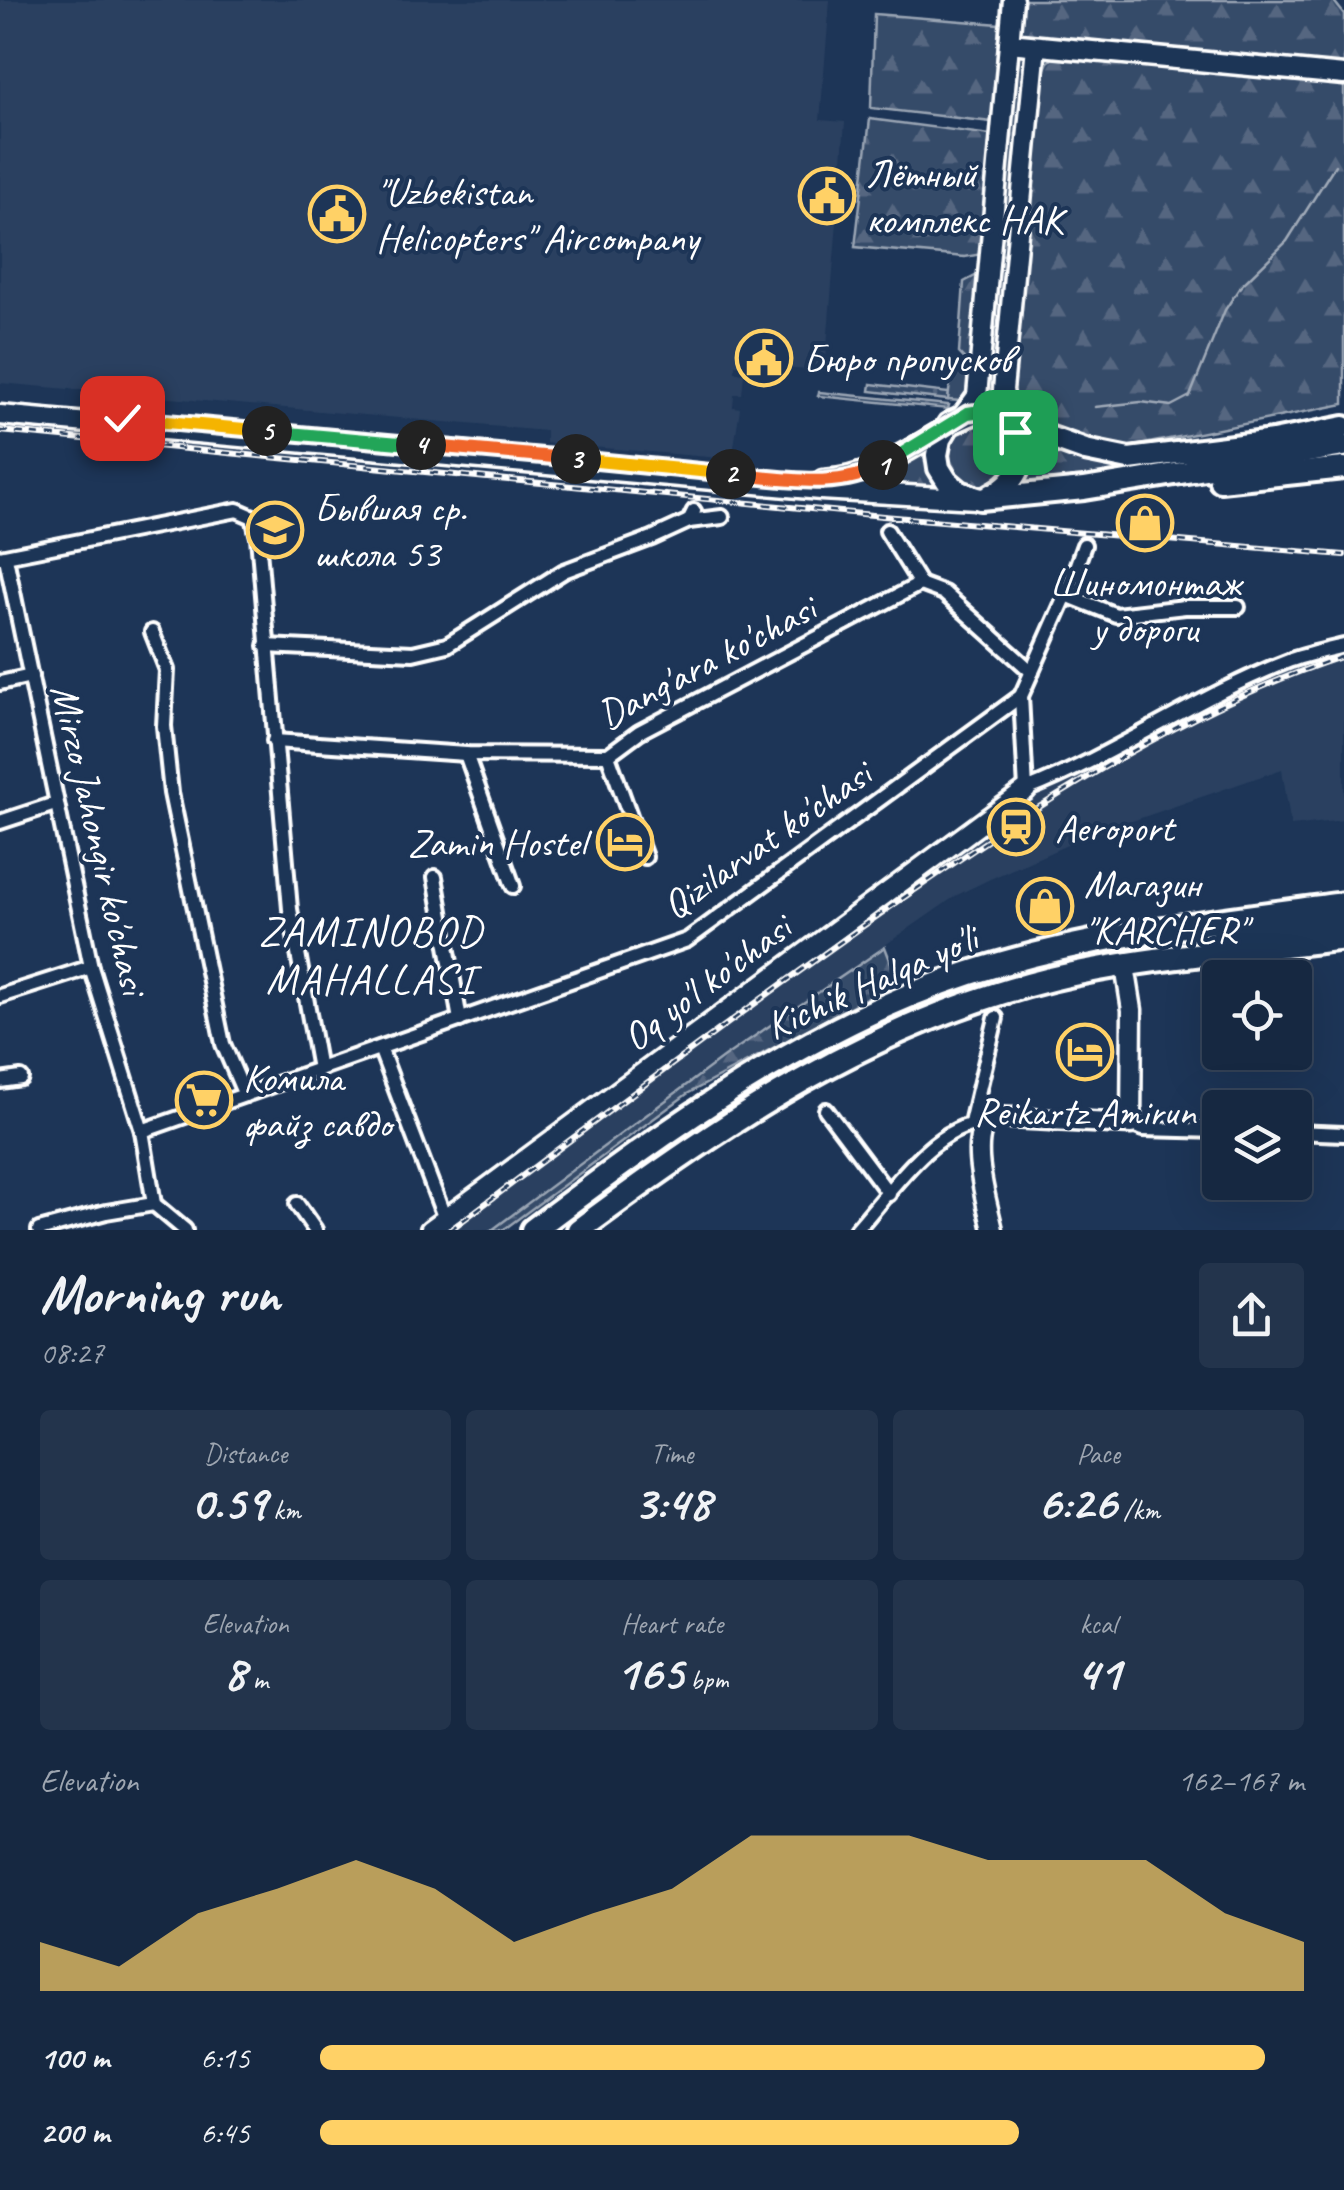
<!DOCTYPE html>
<html lang="en">
<head>
<meta charset="utf-8">
<style>
  body { margin:0; font-family:Caveat,sans-serif; background:#23344c; color:#f1f3f6; height:100vh; display:flex; flex-direction:column; font-size:38px; white-space:nowrap }
  * { box-sizing:border-box; margin:0 }
  p { font-size:32px; color:#9ea6b1 }
  .icon { flex:none; width:55px; height:55px; fill:none; stroke:currentColor; stroke-width:2; stroke-linecap:round; stroke-linejoin:round }
  .map { position:relative; height:1230px; overflow:hidden }
  .sheet { display:flex; flex-direction:column; background:#162841; flex:1 }
  .sheet>* { flex:none }
  .buttons { position:absolute; left:1202px; top:960px; display:grid; gap:20px }
  .buttons a { display:grid; place-items:center; width:110px; height:110px; border-radius:10px; background:#162841; box-shadow:0 10px 40px #0002,0 0 0 2px #35445a; font-size:50px }
  .pin { position:absolute; display:grid; place-items:center; width:85px; height:85px; color:#fff; margin:-42px; border-radius:20px; box-shadow:0 5px 15px #0006 }
  .km { position:absolute; width:50px; height:50px; margin:-25px; border-radius:50%; background:#222; color:#fff; font-size:28px; line-height:50px; text-align:center }
  .round { display:grid; place-items:center; flex:none; width:105px; height:105px; border-radius:10px; background:#23344c }
  .overview { display:flex; align-items:center; justify-content:space-between; height:170px; padding:0 40px }
  h1 { font-size:55px; font-weight:700; line-height:75px }
  .figures { display:grid; grid-template-columns:repeat(3,1fr); gap:15px; height:170px; padding:10px 40px }
  .figures div { display:grid; align-content:center; border-radius:10px; background:#23344c; text-align:center }
  .figures b { font-size:50px; font-weight:700 }
  .figures small { font-size:28px; font-weight:400 }
  .figures p { font-size:28px }
  .chart { height:280px; padding:20px 40px }
  .chart p { display:flex; justify-content:space-between }
  .chart svg { width:100%; height:180px; margin-top:10px; fill:#ffd166; opacity:.7 }
  ul { padding:0 40px; list-style:none; font-size:32px }
  li { display:grid; grid-template-columns:160px 120px 1fr; align-items:center; height:75px }
  li i { height:25px; border-radius:12px; background:#ffd166 }
  .map>svg:first-child { display:block }
  .built { fill:#2a4161 }
  .grass { fill:url(#grass-dots); stroke:#9aa5b4; stroke-width:2.5 }
  .forest { fill:url(#forest-firs); stroke:#9aa5b4; stroke-width:2.5 }
  .lines { fill:none; stroke-linecap:round; stroke-linejoin:round }
  .stream { stroke:#a0aab8; stroke-width:2.5 }
  .street-casing { stroke:#fff; stroke-width:20 }
  .secondary-casing { stroke:#fff; stroke-width:25 }
  .primary-casing { stroke:#fff; stroke-width:28 }
  .highway-casing { stroke:#fff; stroke-width:30 }
  .street { stroke:#1d3557; stroke-width:12 }
  .secondary { stroke:#1d3557; stroke-width:18 }
  .primary { stroke:#1d3557; stroke-width:20 }
  .highway { stroke:#1d3557; stroke-width:22 }
  .rail-casing { stroke:#fff; stroke-width:6 }
  .rail { stroke:#1d3557; stroke-width:2.5; stroke-dasharray:8; stroke-linecap:butt }
  .split-1-casing { stroke:#fff; stroke-width:20 }
  .split-2-casing { stroke:#fff; stroke-width:20 }
  .split-3-casing { stroke:#fff; stroke-width:20 }
  .split-4-casing { stroke:#fff; stroke-width:20 }
  .split-5-casing { stroke:#fff; stroke-width:20 }
  .split-6-casing { stroke:#fff; stroke-width:20 }
  .split-1 { stroke:#22a559; stroke-width:12 }
  .split-2 { stroke:#f0652b; stroke-width:12 }
  .split-3 { stroke:#f5b400; stroke-width:12 }
  .split-4 { stroke:#f0652b; stroke-width:12 }
  .split-5 { stroke:#22a559; stroke-width:12 }
  .split-6 { stroke:#f5b400; stroke-width:12 }
  .labels { text-anchor:middle; stroke-width:8; stroke-linejoin:round; paint-order:stroke }
  .poi-label { font-size:40px; fill:#fff; stroke:#1d3557; text-anchor:start }
  .street-label { font-size:40px; fill:#fff; stroke:#1d3557 }
  .neighbourhood-label { font-size:42px; letter-spacing:2.5px; fill:#fff; stroke:#1d3557 }
</style>
</head>
<body>
<div class="map">
<svg width="1344" height="1230" viewBox="0 0 1344 1230">
  <defs>
    <pattern id="grass-dots" width="8" height="8" patternUnits="userSpaceOnUse" patternTransform="scale(2.5)"><rect width="8" height="8" fill="#364b69"/><path d="M2 2h.1M6 6h.1" fill="none" stroke="#546680" stroke-width="1.8" stroke-linecap="round"/></pattern>
    <pattern id="forest-firs" width="22" height="20" patternUnits="userSpaceOnUse" patternTransform="scale(2.5)"><rect width="22" height="20" fill="#364b69"/><path d="M5 1l3.5 6h-7zM16 11l3.5 6h-7z" fill="#546680"/></pattern>
  </defs>
  <rect width="100%" height="100%" fill="#1d3557"/>
  <filter id="ink" filterUnits="userSpaceOnUse"><feTurbulence type="fractalNoise" baseFrequency=".01" numOctaves="2"/><feDisplacementMap in="SourceGraphic" scale="20" xChannelSelector="R" yChannelSelector="G"/><feConvolveMatrix kernelMatrix="1 2 1 2 8 2 1 2 1" color-interpolation-filters="sRGB"/></filter>
  <g filter="url(#ink)">
    <g class="built">
      <polygon points="0,0 830,0 820,120 845,122 825,371 735,365 735,372 744,373 742,394 734,394 733,407 740,408 732,459 546,443 546,431 0,383"/>
      <polygon points="1344,651 1344,820 1291,826 1282,769 1083,838 990,879 957,895 724,1057 492,1230 439,1230 830,939 964,848 968,834 1012,805 1047,792 1187,716 1292,667"/>
    </g>
    <g class="grass">
      <polygon points="1021,53 1026,57 1008,234 1003,238 1000,236 1015,55"/>
      <polygon points="998,254 1006,255 993,390 984,387"/>
      <polygon points="871,384 949,393 948,400 870,391"/>
      <polygon points="819,392 949,405 948,409 818,396"/>
    </g>
    <g class="forest">
      <polygon points="1021,0 1333,0 1344,14 1344,65 1029,38 1020,34"/>
      <polygon points="874,14 999,24 992,122 871,108"/>
      <polygon points="1057,55 1344,81 1344,404 1129,447 1108,446 1058,431 1023,408 1011,386 1043,73 1048,62"/>
      <polygon points="870,119 991,135 982,254 965,257 855,247"/>
      <polygon points="981,273 975,370 959,353 964,282"/>
      <polygon points="952,366 958,367 971,382 969,393 961,401 948,400"/>
      <circle cx="981" cy="455" r="32"/>
      <polygon points="1031,441 1189,460 1224,461 1023,487 1033,462"/>
      <polygon points="931,443 942,490 876,484 877,475"/>
      <polygon points="885,947 898,981 687,1094 503,1230 492,1230 724,1057"/>
    </g>
    <g class="lines">
      <polyline class="stream" points="1095,407 1141,402 1171,406 1190,396 1225,310 1240,287 1287,241 1335,165"/>
      <g class="street-casing">
        <g id="street">
          <polyline points="689,521 722,517"/>
          <polyline points="887,531 920,584 944,593 1032,672"/>
          <path d="M1084,545L1066,595L1021,696L1026,790C1117,754 1199,695 1291,660C1308,654 1327,650 1344,646"/>
          <polyline points="0,557 237,510 253,517 258,537 290,909 319,1069"/>
          <polyline points="6,558 91,967 142,1131 154,1204 106,1212 39,1230"/>
          <polyline points="1066,595 1116,615 1185,607 1238,607"/>
          <polyline points="152,632 167,670 164,726 171,793 223,1044 245,1095"/>
          <polyline points="266,646 413,653 447,645 564,571 652,538 689,521 694,511"/>
          <polyline points="0,683 31,676"/>
          <polyline points="274,741 466,754 608,755 639,732 920,584"/>
          <polyline points="466,754 513,886"/>
          <polyline points="608,755 645,857"/>
          <polyline points="0,822 55,804"/>
          <polyline points="435,877 460,1020"/>
          <polyline points="0,996 91,967"/>
          <polyline points="380,1048 445,1219"/>
          <polyline points="0,1081 21,1078"/>
          <polyline points="826,1110 889,1194"/>
          <polyline points="971,1123 996,1018"/>
          <polyline points="1131,1124 1143,1129 1220,1131"/>
          <polyline points="142,1131 687,940 1021,696"/>
          <polyline points="1295,1132 1344,1134"/>
          <polyline points="154,1204 185,1230"/>
          <polyline points="297,1204 315,1230"/>
          <path d="M856,1230C888,1195 933,1125 983,1123"/>
        </g>
      </g>
      <g class="secondary-casing">
        <g id="secondary">
          <polyline points="1009,43 1344,75"/>
          <polyline points="0,415 821,490 976,499"/>
          <polyline points="963,415 977,396 1013,0"/>
          <polyline points="1009,423 1003,390 1036,46"/>
          <path d="M823,480C870,478 906,451 945,429"/>
          <polyline points="430,1230 1026,790"/>
          <path d="M993,1230C987,1202 965,1134 992,1117L1131,1124L1132,1010L1125,966"/>
        </g>
      </g>
      <g class="primary-casing">
        <g id="primary">
          <polyline points="1344,427 1273,441 1129,459 1085,450 1009,423 991,413 976,412 949,424 940,439 937,455 939,468 947,481 960,492 980,499 1084,489 1344,446"/>
          <polyline points="1220,481 1344,468"/>
          <path d="M991,495C1023,479 1029,452 1009,423"/>
        </g>
      </g>
      <g class="highway-casing">
        <g id="highway">
          <polyline points="1223,936 1344,921"/>
          <path d="M533,1230C668,1129 808,1026 970,973C1091,934 1219,921 1344,904"/>
          <path d="M579,1230C725,1122 871,1023 1051,979C1142,957 1250,950 1344,938"/>
        </g>
      </g>
      <use href="#street" class="street"/>
      <use href="#secondary" class="secondary"/>
      <use href="#primary" class="primary"/>
      <use href="#highway" class="highway"/>
      <g class="rail-casing">
        <g id="rail">
          <polyline points="0,431 883,516 1344,555"/>
          <path d="M450,1230C593,1123 736,1015 883,912C1027,812 1176,711 1344,656"/>
        </g>
      </g>
      <use href="#rail" class="rail"/>
    </g>
  </g>
  <g class="lines" filter="url(#ink)">
    <g class="split-1-casing">
      <path id="split-1" d="M883,465L968,413C988,409 1004,416 1015,432"/>
    </g>
    <g class="split-2-casing">
      <path id="split-2" d="M731,474C780,478 838,491 883,465"/>
    </g>
    <g class="split-3-casing">
      <polyline id="split-3" points="576,459 731,474"/>
    </g>
    <g class="split-4-casing">
      <polyline id="split-4" points="421,445 576,459"/>
    </g>
    <g class="split-5-casing">
      <polyline id="split-5" points="267,431 421,445"/>
    </g>
    <g class="split-6-casing">
      <polyline id="split-6" points="122,418 267,431"/>
    </g>
    <use href="#split-1" class="split-1"/>
    <use href="#split-2" class="split-2"/>
    <use href="#split-3" class="split-3"/>
    <use href="#split-4" class="split-4"/>
    <use href="#split-5" class="split-5"/>
    <use href="#split-6" class="split-6"/>
  </g>
  <defs>
    <g id="civic-ring" transform="scale(2.875)"><circle r="9.5" fill="#1d3557" stroke="#ffd166" stroke-width="1.5"/><path d="M-.6-6.5H3V-4.5H.6V-3L4-1V1h2V6H-6V1h2V-1L-.6-3ZM-1.2 2.5V6h2.4V2.5Z" fill="#ffd166"/></g>
    <g id="shop-ring" transform="scale(2.875)"><circle r="9.5" fill="#1d3557" stroke="#ffd166" stroke-width="1.5"/><path d="M-5-2.5h2.3a2.7 3.5 0 0 1 5.4 0H5L5.5 6h-11ZM-1.5-2.5h3a1.5 2.3 0 0 0-3 0Z" fill="#ffd166"/></g>
    <g id="school-ring" transform="scale(2.875)"><circle r="9.5" fill="#1d3557" stroke="#ffd166" stroke-width="1.5"/><path d="M0-5L7-2L0 1L-7-2ZM-4 1L0 2.5L4 1V4Q0 6-4 4Z" fill="#ffd166"/></g>
    <g id="station-ring" transform="scale(2.875)"><circle r="9.5" fill="#1d3557" stroke="#ffd166" stroke-width="1.5"/><path d="M-3-6H3Q5-6 5-4V2Q5 4 3 4L4.5 6H3L1.5 4h-3L-3 6H-4.5L-3 4Q-5 4-5 2V-4Q-5-6-3-6ZM-3.5-4v3h7v-3ZM-3.5 1v1.5H-2V1ZM2 1v1.5H3.5V1Z" fill="#ffd166"/></g>
    <g id="hotel-ring" transform="scale(2.875)"><circle r="9.5" fill="#1d3557" stroke="#ffd166" stroke-width="1.5"/><path d="M-6-4.5h1.5V1H6V5H4.5V3h-9V5H-6ZM-4 0a1.8 1.8 0 1 1 3.6 0ZM.5 0V-2.5h3Q6-2.5 6 0Z" fill="#ffd166"/></g>
    <g id="supermarket-ring" transform="scale(2.875)"><circle r="9.5" fill="#1d3557" stroke="#ffd166" stroke-width="1.5"/><path d="M-6-5.5h2.5l.6 2H6L4.5 2H-2.5L-4.4-4H-6ZM-1.5 3.2a1.3 1.3 0 1 0 .1 0ZM3 3.2a1.3 1.3 0 1 0 .1 0Z" fill="#ffd166"/></g>
  </defs>
  <g fill-rule="evenodd">
    <use href="#civic-ring" x="827" y="196"/>
    <use href="#civic-ring" x="337" y="214"/>
    <use href="#civic-ring" x="764" y="358"/>
    <use href="#shop-ring" x="1145" y="523"/>
    <use href="#school-ring" x="275" y="530"/>
    <use href="#station-ring" x="1016" y="827"/>
    <use href="#hotel-ring" x="625" y="842"/>
    <use href="#shop-ring" x="1045" y="906"/>
    <use href="#hotel-ring" x="1085" y="1052"/>
    <use href="#supermarket-ring" x="204" y="1100"/>
  </g>
  <g class="labels">
    <g class="poi-label">
      <text x="866" y="187">Лётный<tspan x="866" dy="46">комплекс НАК</tspan></text>
      <text x="376" y="205">"Uzbekistan<tspan x="376" dy="46">Helicopters" Aircompany</tspan></text>
      <text x="803" y="372">Бюро пропусков</text>
      <text x="314" y="521">Бывшая ср.<tspan x="314" dy="46">школа 53</tspan></text>
      <text x="1145" y="596" text-anchor="middle">Шиномонтаж<tspan x="1145" dy="46">у дороги</tspan></text>
      <text x="1055" y="841">Aeroport</text>
      <text x="586" y="856" text-anchor="end">Zamin Hostel</text>
      <text x="1084" y="897">Магазин<tspan x="1084" dy="46">"KARCHER"</tspan></text>
      <text x="243" y="1091">Комила<tspan x="243" dy="46">файз савдо</tspan></text>
      <text x="1085" y="1125" text-anchor="middle">Reikartz Amirun</text>
    </g>
    <g class="street-label">
      <text transform="translate(706 661) rotate(-28)" y="14">Dang'ara ko'chasi</text>
      <text transform="translate(100 839) rotate(77)" y="14">Mirzo Jahongir ko'chasi</text>
      <text transform="translate(766 839) rotate(-35)" y="14">Qizilarvat ko'chasi</text>
      <text transform="translate(871 981) rotate(-24)" y="14">Kichik Halqa yo'li</text>
      <text transform="translate(706 982) rotate(-37)" y="14">Oq yo'l ko'chasi</text>
    </g>
    <g class="neighbourhood-label">
      <text x="371" y="945">ZAMINOBOD<tspan x="371" dy="48">MAHALLASI</tspan></text>
    </g>
  </g>
</svg>
<div class="buttons">
<a><svg class="icon" aria-label="locate" viewBox="0 0 24 24"><circle cx="12" cy="12" r="6"/><path d="M12 2v4M12 18v4M2 12h4M18 12h4"/></svg></a>
<a><svg class="icon" aria-label="layers" viewBox="0 0 24 24"><path d="M12 4l9 5-9 5-9-5zM3 14l9 5 9-5"/></svg></a>
</div>
<div class="pin" style="left:1015px;top:432px;background:#1e9e55"><svg class="icon" aria-label="arrive" viewBox="0 0 24 24"><path d="M6 21V4h12l-3 4 3 4H6"/></svg></div>
<div class="pin" style="left:122px;top:418px;background:#d93025"><svg class="icon" aria-label="check" viewBox="0 0 24 24"><path d="M5 12l5 5 9-10"/></svg></div>
<b class="km" style="left:883px;top:465px">1</b>
<b class="km" style="left:731px;top:474px">2</b>
<b class="km" style="left:576px;top:459px">3</b>
<b class="km" style="left:421px;top:445px">4</b>
<b class="km" style="left:267px;top:431px">5</b>
</div>
<section class="sheet">
<div class="overview"><div><h1>Morning run</h1><p>08:27</p></div><a class="round"><svg class="icon" aria-label="share" viewBox="0 0 24 24"><path d="M12 15V3M7 8l5-5 5 5M5 13v7h14v-7"/></svg></a></div>
<div class="figures">
<div><p>Distance</p><b>0.59<small> km</small></b></div>
<div><p>Time</p><b>3:48</b></div>
<div><p>Pace</p><b>6:26<small> /km</small></b></div>
</div>
<div class="figures">
<div><p>Elevation</p><b>8<small> m</small></b></div>
<div><p>Heart rate</p><b>165<small> bpm</small></b></div>
<div><p>kcal</p><b>41</b></div>
</div>
<div class="chart"><p><span>Elevation</span>162–167 m</p>
<svg viewBox="0 0 160 44" preserveAspectRatio="none"><path d="M0 44V32L10 38L20 25L30 19L40 12L50 19L60 32L70 25L80 19L90 6L100 6L110 6L120 12L130 12L140 12L150 25L160 32V44z"/></svg>
</div>
<ul>
<li><b>100 m</b>6:15<i style="width:96%"></i></li>
<li><b>200 m</b>6:45<i style="width:71%"></i></li>
</ul>
</section>
</body>
</html>
